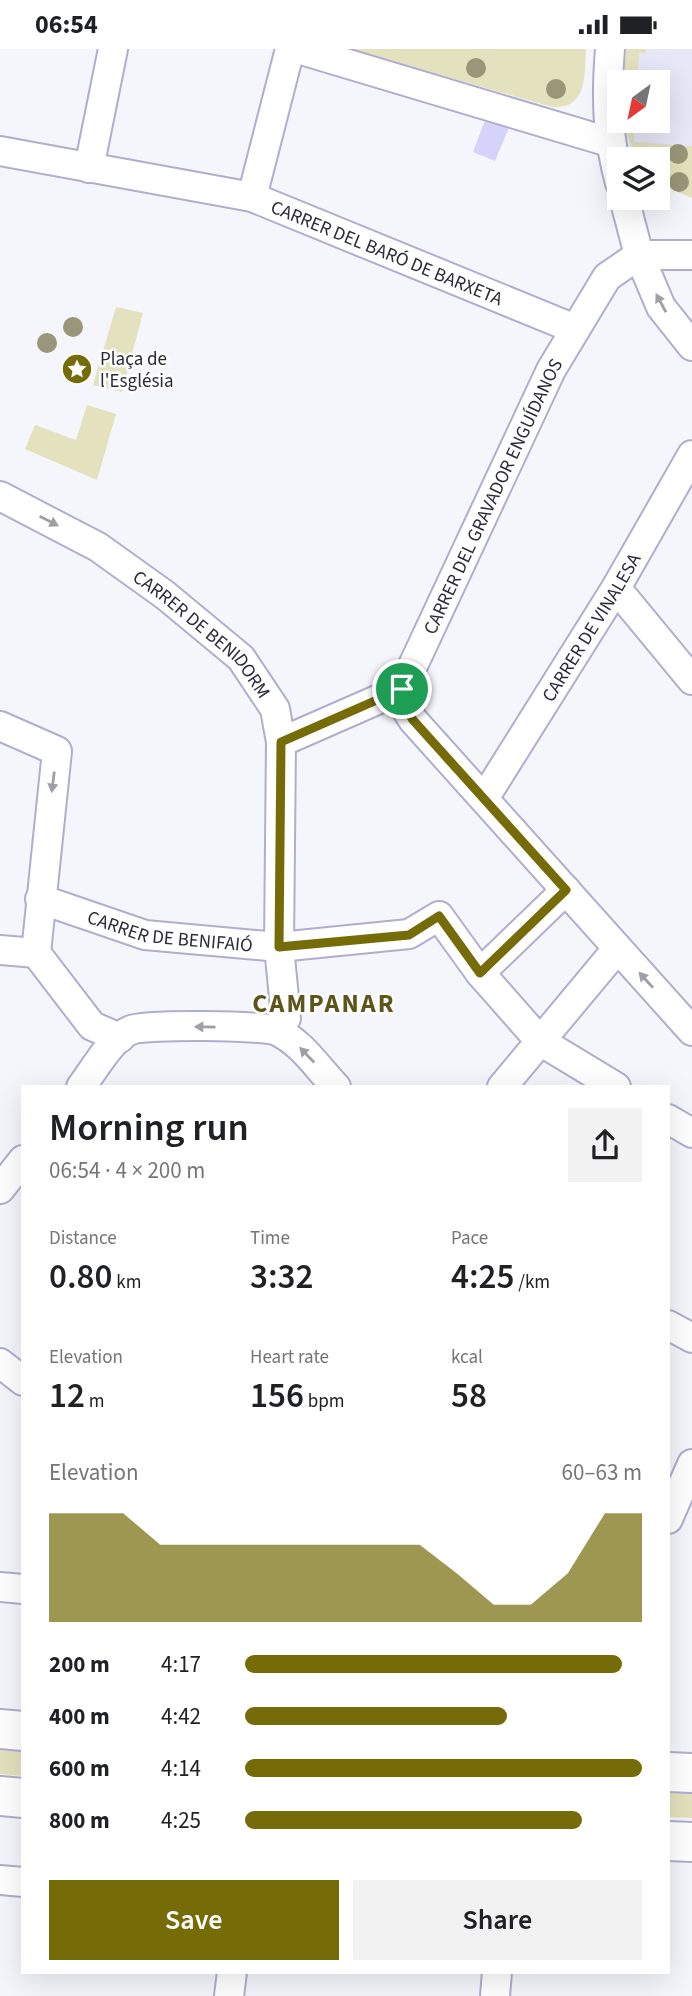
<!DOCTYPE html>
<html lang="en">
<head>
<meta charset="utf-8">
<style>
  body { margin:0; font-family:"Source Sans 3",sans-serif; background:#f2f2f2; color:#202124; height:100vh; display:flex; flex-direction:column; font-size:26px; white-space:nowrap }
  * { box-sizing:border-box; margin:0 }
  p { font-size:23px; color:#757577 }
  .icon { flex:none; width:38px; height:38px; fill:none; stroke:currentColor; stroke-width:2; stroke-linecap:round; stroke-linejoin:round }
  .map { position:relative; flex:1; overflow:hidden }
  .panel { position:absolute; left:21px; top:1036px; width:649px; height:889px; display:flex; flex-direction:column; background:#fff; border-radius:0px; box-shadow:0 7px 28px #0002 }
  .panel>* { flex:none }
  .needle { width:46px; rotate:213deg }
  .fabs { position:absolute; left:607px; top:21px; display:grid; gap:14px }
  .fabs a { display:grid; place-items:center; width:63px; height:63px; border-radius:0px; background:#fff; box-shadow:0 7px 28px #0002; font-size:35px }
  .pin { position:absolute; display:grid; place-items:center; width:60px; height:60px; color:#fff; margin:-30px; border:4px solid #fff; border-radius:50%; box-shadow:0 2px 7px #0007 }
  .round { display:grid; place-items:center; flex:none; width:74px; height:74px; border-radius:0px; background:#f2f2f2 }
  .head { display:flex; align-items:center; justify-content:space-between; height:119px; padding:0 28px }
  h1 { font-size:38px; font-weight:600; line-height:52px }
  .stats { display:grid; grid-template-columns:repeat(3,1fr); gap:10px; height:119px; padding:7px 28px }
  .stats div { display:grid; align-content:center }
  .stats b { font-size:35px; font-weight:600 }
  .stats small { font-size:19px; font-weight:400 }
  .stats p { font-size:19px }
  .chart { height:196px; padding:14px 28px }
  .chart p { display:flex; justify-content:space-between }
  .chart svg { width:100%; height:126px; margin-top:7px; fill:#756c08; opacity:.7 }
  .primary-button { display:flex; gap:14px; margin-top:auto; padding:14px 28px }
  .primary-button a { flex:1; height:80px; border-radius:0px; background:#756c08; color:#fff; font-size:28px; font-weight:600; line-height:80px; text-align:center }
  .primary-button a+a { background:#f2f2f2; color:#202124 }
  ul { padding:0 28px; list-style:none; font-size:23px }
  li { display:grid; grid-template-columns:112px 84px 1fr; align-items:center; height:52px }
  li i { height:18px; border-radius:9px; background:#756c08 }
  .status { display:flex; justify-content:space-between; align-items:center; height:49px; padding:0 35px; background:#fff; direction:ltr }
  .status svg { height:19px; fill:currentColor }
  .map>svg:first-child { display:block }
  .built { fill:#e8e7f8 }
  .green { fill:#e4e1be }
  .water { fill:#d5d3f9 }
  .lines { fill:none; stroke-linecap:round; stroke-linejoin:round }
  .street-casing { stroke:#b0aece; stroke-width:32 }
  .primary-casing { stroke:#b0aece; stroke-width:42 }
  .street { stroke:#fff; stroke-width:28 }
  .primary { stroke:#fff; stroke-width:38 }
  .tree { fill:#999679 }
  .oneway { fill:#a09fa5 }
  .route-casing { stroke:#fff; stroke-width:14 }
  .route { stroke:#756c08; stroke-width:9 }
  .labels { text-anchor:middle; stroke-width:5; stroke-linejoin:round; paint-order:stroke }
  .street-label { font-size:19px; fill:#2b2a37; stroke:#fff }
  .poi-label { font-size:19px; fill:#2b2a37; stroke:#fff; text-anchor:start }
  .district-label { font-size:26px; font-weight:bold; letter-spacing:2px; fill:#5c561a; stroke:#fff }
</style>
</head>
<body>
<div class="status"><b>06:54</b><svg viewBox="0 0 49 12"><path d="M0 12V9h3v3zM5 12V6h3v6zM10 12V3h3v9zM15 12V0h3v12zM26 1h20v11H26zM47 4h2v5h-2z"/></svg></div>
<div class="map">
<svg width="692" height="1947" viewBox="0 0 692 1947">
  <rect width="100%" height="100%" fill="#f5f5fc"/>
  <polygon class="built" points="626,0 692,0 692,149 658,134 658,110 636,110 631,101 623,72 658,72 658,33 624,33"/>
  <g class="green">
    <path d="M350,0H586C584,27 588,60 552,58Z"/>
    <polygon points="626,0 646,0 646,4 639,4 637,33 624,33"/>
    <polygon points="623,72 634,72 634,93 692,97 692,149 658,134 658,110 636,110"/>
    <polygon points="116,258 143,264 122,343 93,336"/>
    <polygon points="87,356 116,365 97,431 25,400 35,376 76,391"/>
    <polygon points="0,1700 23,1701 23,1727 0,1725"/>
    <polygon points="669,1742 692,1743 692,1769 669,1768"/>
  </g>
  <polygon class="water" points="487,66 510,76 495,112 473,103"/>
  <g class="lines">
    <g class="street-casing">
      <g id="street">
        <polyline points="298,0 609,93"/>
        <path d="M610,0C606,49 607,86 620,134"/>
        <path id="s1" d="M0,102L252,148L575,280"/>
        <polyline points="89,119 113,0"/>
        <polyline points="252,148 290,0"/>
        <polyline points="624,149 639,206 661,258 692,297"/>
        <path id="s2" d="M0,447L98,498L165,546L241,609L275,660L281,693L279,898L286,969L274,980"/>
        <polyline points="616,539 692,631"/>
        <polyline points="402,640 403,655 413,671 692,982"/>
        <polyline points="0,677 57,702 36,904"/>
        <path id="s3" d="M281,693L402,640L551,321L607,228L639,206H692"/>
        <path id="s4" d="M485,748L616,539L692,406"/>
        <path id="s5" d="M40,850L145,886L279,898L409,885L439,867L480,924L540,992L616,1038"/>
        <polyline points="0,901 36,904 92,977 120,989"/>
        <polyline points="480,924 566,841"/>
        <path d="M81,1038C94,1021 111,989 131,981C146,975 263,976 277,982C302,994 317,1018 336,1038"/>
        <polyline points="502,1038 617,900"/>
        <polyline points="668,1070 692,1084"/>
        <polyline points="0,1140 23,1111"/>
        <polyline points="668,1276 692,1289"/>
        <polyline points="0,1314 23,1332"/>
        <polyline points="668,1470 692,1415"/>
        <polyline points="0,1538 23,1540"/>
        <polyline points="0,1831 23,1833"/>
        <polyline points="229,1947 232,1923"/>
        <polyline points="495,1947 497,1923"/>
      </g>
    </g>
    <g class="primary-casing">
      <g id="primary">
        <polyline points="0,1680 23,1682"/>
        <polyline points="668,1723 692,1724"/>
        <polyline points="0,1747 23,1749"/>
        <polyline points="668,1792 692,1793"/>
      </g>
    </g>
    <use href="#street" class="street"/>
    <use href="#primary" class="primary"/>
  </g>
  <g class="tree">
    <circle cx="476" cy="19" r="10"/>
    <circle cx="556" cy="40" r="10"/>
    <circle cx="678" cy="105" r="10"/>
    <circle cx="679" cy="133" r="10"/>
    <circle cx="73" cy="278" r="10"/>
    <circle cx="47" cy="294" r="10"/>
  </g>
  <defs><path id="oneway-solid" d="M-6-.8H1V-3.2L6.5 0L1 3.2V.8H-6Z" transform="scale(1.75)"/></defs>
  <g class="oneway">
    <use href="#oneway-solid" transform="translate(661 254) rotate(-118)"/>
    <use href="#oneway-solid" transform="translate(49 472) rotate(27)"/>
    <use href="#oneway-solid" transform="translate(53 733) rotate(97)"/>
    <use href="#oneway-solid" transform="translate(646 931) rotate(-132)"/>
    <use href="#oneway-solid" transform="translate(205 978) rotate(-179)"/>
    <use href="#oneway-solid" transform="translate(307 1006) rotate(-134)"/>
  </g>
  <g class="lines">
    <g class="route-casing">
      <polygon id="route" points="402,640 403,655 413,671 566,841 480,924 439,867 409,886 279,898 281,693"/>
    </g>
    <use href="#route" class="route"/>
  </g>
  <defs>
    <g id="sight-disc" transform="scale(1.575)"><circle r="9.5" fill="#756c08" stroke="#fff"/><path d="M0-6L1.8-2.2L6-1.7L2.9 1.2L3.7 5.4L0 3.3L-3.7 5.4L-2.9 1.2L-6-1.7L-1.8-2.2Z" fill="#fff"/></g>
  </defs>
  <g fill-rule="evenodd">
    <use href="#sight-disc" x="77" y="320"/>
  </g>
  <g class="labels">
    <g class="street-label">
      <text dy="7" stroke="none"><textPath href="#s1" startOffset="402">CARRER DEL BARÓ DE BARXETA</textPath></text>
      <text dy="7" stroke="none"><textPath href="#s3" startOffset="345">CARRER DEL GRAVADOR ENGUÍDANOS</textPath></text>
      <text dy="7" stroke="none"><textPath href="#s4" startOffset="200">CARRER DE VINALESA</textPath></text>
      <text dy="7" stroke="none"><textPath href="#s2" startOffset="247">CARRER DE BENIDORM</textPath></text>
      <text dy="7" stroke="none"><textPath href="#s5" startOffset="135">CARRER DE BENIFAIÓ</textPath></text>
    </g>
    <g class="poi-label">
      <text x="100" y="316">Plaça de<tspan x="100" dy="22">l'Església</tspan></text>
    </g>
    <g class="district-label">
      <text x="324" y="963">CAMPANAR</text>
    </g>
  </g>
</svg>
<div class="fabs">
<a><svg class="needle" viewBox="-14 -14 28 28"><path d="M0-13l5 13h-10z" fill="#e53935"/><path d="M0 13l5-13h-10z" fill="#757577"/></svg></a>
<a><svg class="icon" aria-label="layers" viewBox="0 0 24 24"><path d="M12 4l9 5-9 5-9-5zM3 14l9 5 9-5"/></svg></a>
</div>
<div class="pin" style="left:402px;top:640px;background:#1e9e55"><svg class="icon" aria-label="arrive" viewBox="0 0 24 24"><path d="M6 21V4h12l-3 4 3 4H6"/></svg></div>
<section class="panel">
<div class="head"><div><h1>Morning run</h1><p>06:54 · 4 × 200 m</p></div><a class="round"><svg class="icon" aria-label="share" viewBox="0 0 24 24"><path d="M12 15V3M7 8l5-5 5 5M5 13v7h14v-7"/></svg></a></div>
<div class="stats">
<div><p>Distance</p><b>0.80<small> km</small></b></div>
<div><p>Time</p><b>3:32</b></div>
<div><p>Pace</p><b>4:25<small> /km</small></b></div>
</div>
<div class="stats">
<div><p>Elevation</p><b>12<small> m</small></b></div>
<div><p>Heart rate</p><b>156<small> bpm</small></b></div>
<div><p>kcal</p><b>58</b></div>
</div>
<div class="chart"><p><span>Elevation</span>60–63 m</p>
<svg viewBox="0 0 160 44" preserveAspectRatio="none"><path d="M0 44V6L10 6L20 6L30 17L40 17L50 17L60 17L70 17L80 17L90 17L100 17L110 27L120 38L130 38L140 27L150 6L160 6V44z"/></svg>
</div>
<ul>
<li><b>200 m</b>4:17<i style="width:95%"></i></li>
<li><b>400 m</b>4:42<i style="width:66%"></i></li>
<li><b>600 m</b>4:14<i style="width:100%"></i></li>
<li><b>800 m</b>4:25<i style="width:85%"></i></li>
</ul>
<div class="primary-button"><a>Save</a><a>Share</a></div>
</section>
</div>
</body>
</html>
